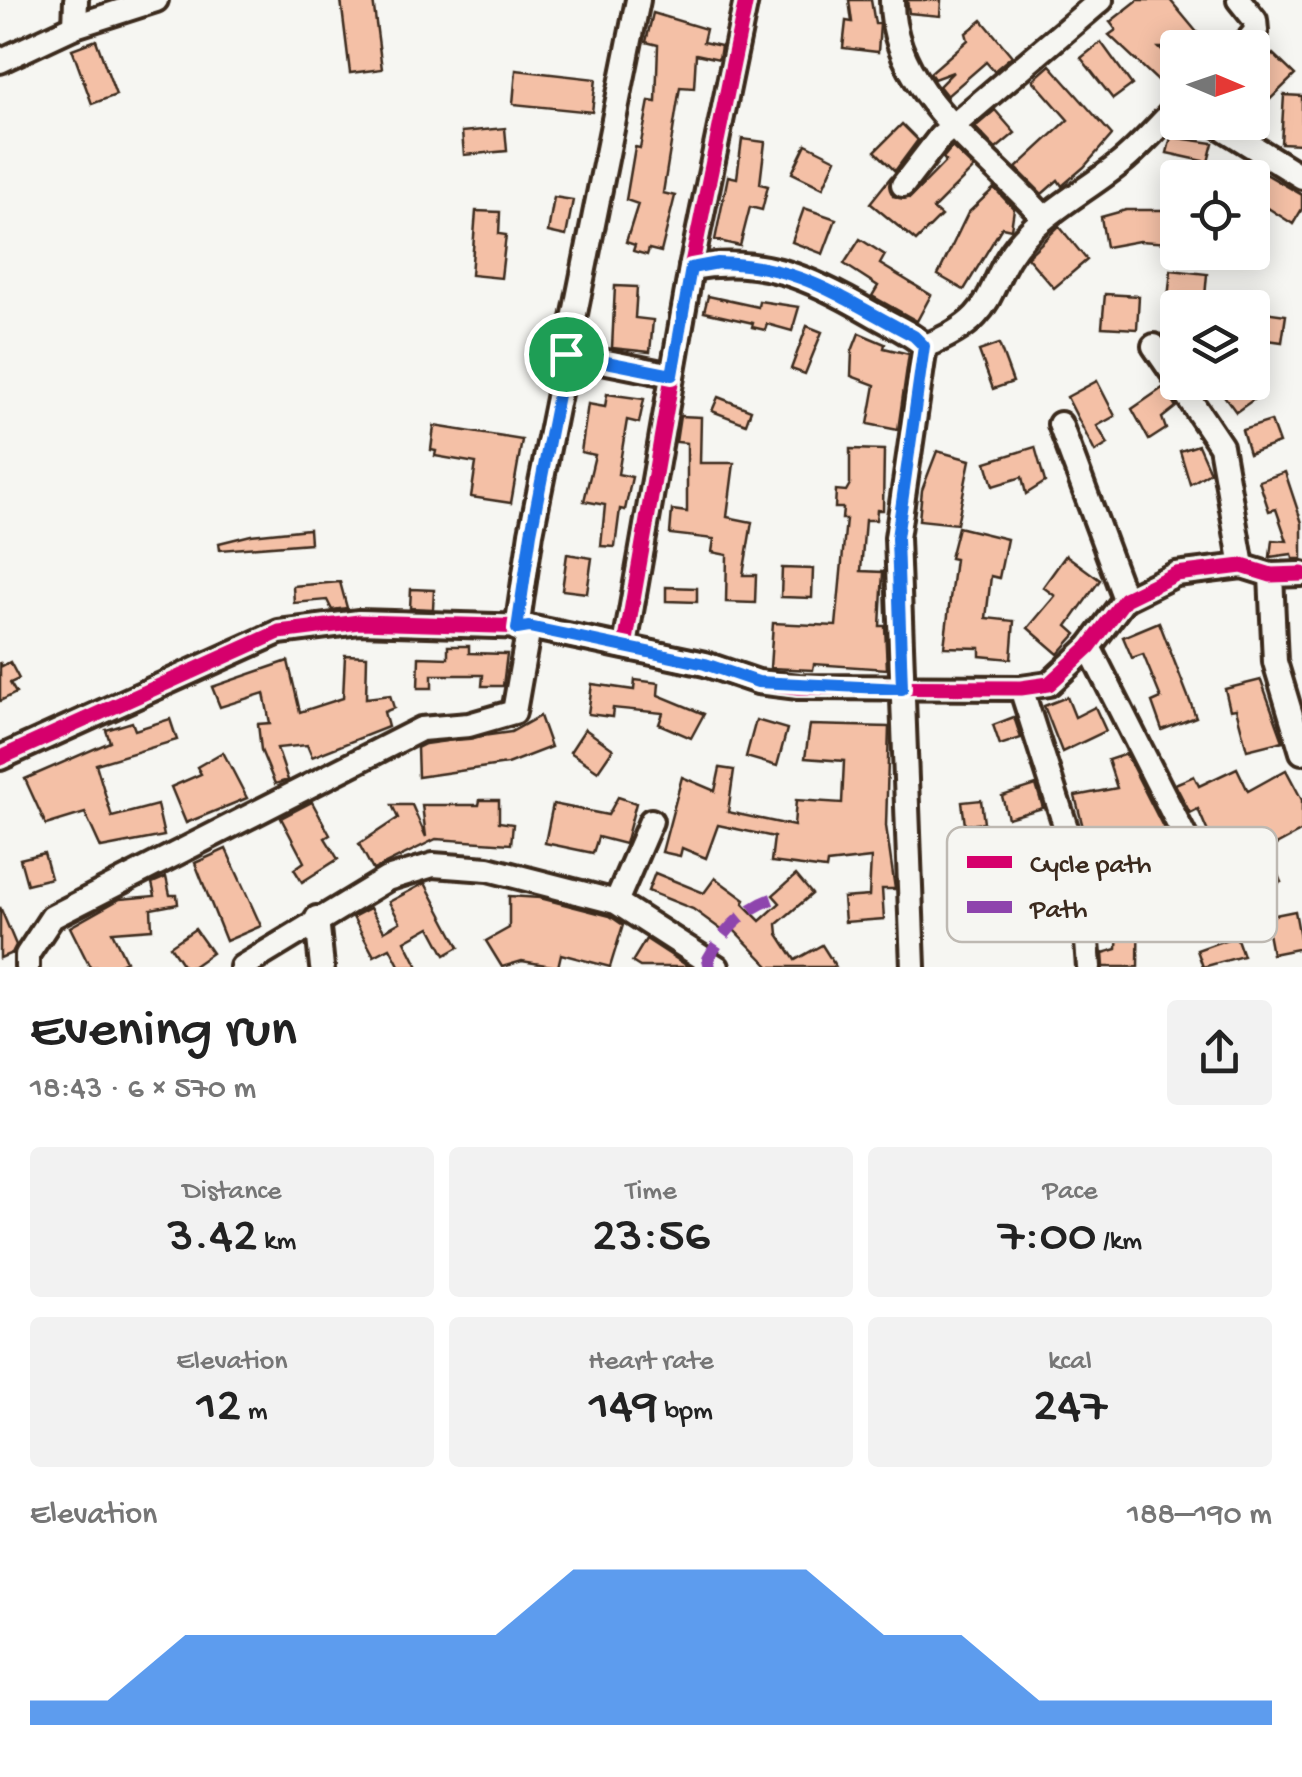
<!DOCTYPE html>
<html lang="en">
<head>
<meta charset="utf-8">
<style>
  body { margin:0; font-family:"Gochi Hand",sans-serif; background:#f2f2f2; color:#222; height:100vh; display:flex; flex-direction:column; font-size:38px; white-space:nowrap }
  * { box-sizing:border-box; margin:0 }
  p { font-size:32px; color:#767676 }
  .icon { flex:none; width:55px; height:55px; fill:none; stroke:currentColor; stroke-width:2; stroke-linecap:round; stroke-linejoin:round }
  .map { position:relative; height:967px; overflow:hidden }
  .details { display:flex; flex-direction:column; background:#fff; flex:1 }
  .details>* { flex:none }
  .needle { width:65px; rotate:92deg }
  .buttons { position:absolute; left:1160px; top:30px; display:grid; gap:20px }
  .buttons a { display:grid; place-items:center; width:110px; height:110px; border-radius:10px; background:#fff; box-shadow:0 5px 25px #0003; font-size:50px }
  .pin { position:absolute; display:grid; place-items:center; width:85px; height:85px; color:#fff; margin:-42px; border:5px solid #fff; border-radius:50%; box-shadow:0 2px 10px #0007 }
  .round { display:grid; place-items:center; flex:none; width:105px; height:105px; border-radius:10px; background:#f2f2f2 }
  .head { display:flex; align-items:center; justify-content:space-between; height:170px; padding:0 30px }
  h1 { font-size:55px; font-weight:600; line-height:75px }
  .stats { display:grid; grid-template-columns:repeat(3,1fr); gap:15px; height:170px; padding:10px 30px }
  .stats div { display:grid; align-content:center; border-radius:10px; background:#f2f2f2; text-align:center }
  .stats b { font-size:50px; font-weight:600 }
  .stats small { font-size:28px; font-weight:400 }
  .stats p { font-size:28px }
  .chart { height:280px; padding:20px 30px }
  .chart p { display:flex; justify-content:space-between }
  .chart svg { width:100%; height:180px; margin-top:10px; fill:#1a73e8; opacity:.7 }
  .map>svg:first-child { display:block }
  .building { fill:#f4c0a6; stroke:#3b2a1e; stroke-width:2.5 }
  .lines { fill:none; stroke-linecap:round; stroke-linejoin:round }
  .minor-casing { stroke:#3b2a1e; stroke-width:30 }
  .minor { stroke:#f6f6f2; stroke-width:22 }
  .quiet { stroke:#8e44ad; stroke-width:12; stroke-dasharray:25 12; stroke-linecap:butt }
  .cycleway-casing { stroke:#f6f6f2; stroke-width:21 }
  .cycleway { stroke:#d6006c; stroke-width:15 }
  .route-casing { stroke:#fff; stroke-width:20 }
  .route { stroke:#1a73e8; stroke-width:12 }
  .key { fill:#f6f6f2; stroke:#beb9b2; stroke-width:2.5 }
  .key-label { font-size:28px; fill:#3b2a1e }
</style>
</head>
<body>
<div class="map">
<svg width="1302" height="967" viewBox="0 0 1302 967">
  <rect width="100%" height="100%" fill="#f6f6f2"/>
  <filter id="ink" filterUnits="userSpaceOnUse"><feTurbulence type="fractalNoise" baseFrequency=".01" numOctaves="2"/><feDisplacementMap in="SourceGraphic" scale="20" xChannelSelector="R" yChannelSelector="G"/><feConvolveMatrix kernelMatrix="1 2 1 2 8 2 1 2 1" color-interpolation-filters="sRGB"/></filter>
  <g filter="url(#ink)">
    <g class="building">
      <polygon points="341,0 373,0 382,69 350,73"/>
      <polygon points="849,0 871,0 875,24 880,24 878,52 843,48 846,21 852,22"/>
      <polygon points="907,0 941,0 940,16 909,13"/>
      <polygon points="1138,0 1170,0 1210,48 1159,48 1177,65 1160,83 1109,35 1116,30 1110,22"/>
      <polygon points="653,13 706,29 703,42 721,46 719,59 696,54 694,88 680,87 663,193 675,196 661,252 649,249 647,255 633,251 635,245 626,242 638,204 626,200 635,147 640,148 649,101 656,102 658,45 646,42"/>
      <polygon points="982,20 1012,56 994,71 986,62 947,96 939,86 953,72 934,79 930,73 968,40 966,33"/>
      <polygon points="96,40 116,95 92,104 72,49"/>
      <polygon points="1101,42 1132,85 1113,99 1081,58"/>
      <polygon points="1273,54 1295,75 1252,117 1252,75"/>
      <polygon points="1050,65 1112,135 1084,167 1062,186 1058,180 1042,194 1016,168 1068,120 1033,80"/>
      <polygon points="516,70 596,79 592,112 513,104"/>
      <polygon points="1284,95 1302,96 1302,144 1281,143"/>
      <polygon points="995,110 1015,133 996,149 975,127"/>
      <polygon points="902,124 918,140 895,171 875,151"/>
      <polygon points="505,128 507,151 464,155 462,132"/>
      <polygon points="1171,137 1213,143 1208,162 1167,153"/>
      <polygon points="742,139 765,142 760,184 768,186 762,210 750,207 740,246 715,240 728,176 737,178"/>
      <polygon points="806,144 836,159 823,188 792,173"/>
      <polygon points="952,147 974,168 933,209 941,216 916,241 870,203 890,178 893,196 910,198 946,161 943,158"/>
      <polygon points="1252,166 1302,195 1302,209 1293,224 1268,208 1264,216 1252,209"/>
      <polygon points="994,188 1014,209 1011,229 1002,227 964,290 938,275 968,213"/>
      <polygon points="554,197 573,200 566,236 548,232"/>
      <polygon points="804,208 836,219 823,254 792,242"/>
      <polygon points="1126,210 1164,210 1164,221 1171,221 1170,243 1139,241 1106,247 1101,217"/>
      <polygon points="476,211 500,212 499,234 506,235 501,278 471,275"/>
      <polygon points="1059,226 1087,260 1054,288 1027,257"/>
      <polygon points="860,239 885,255 880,264 931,295 917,321 872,296 878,286 844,264"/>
      <polygon points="1171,270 1207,274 1204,308 1167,308"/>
      <polygon points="615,286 637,287 635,318 653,320 650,352 612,348"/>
      <polygon points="1105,294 1139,296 1137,329 1102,327"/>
      <polygon points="708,296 758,307 759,301 799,307 792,331 767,324 765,330 752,327 753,323 704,312"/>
      <polygon points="1257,311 1286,315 1282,342 1253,338"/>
      <polygon points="807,326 822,332 805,374 791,369"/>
      <polygon points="859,333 885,344 884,348 909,354 898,430 868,424 875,385 851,376 852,351"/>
      <polygon points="999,344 1013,382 993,389 979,351"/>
      <polygon points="1097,381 1115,416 1097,426 1108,444 1095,452 1067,397"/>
      <polygon points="1241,382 1253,400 1236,412 1222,393"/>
      <polygon points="1164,387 1176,407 1162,418 1166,429 1149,440 1132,409"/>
      <polygon points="607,394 644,399 639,423 627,420 618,474 632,477 625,510 620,509 615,547 601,546 605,505 584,501 595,455 581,452 588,404 605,407"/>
      <polygon points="718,397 751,410 746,424 712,411"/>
      <polygon points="680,416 701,417 700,463 734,463 727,517 752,522 743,575 756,575 755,603 726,602 727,555 712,552 714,539 670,534 672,510 687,512 687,443 676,442"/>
      <polygon points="1271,421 1279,443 1249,454 1242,430"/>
      <polygon points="434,426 522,440 511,503 471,497 476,463 435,456 436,451 431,450"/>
      <polygon points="1198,445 1210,472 1190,484 1180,451"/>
      <polygon points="1035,447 1045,482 1026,494 1022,477 993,486 986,462"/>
      <polygon points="850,449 884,450 883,510 877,510 876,520 865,520 861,571 883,572 880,626 885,626 887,669 814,664 813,670 770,668 773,623 836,626 846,519 842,519 843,508 835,508 836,490 846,491 850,484"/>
      <polygon points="937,451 970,460 957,524 919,520 922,490"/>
      <polygon points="1285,472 1302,523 1302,559 1293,559 1292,554 1270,557 1272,540 1287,541 1276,509 1269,511 1259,481"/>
      <polygon points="958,527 1007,539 999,578 991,576 986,618 1014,621 1011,659 980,656 980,648 944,647 955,559 950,558"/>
      <polygon points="309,529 310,543 220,550 219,543 251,535"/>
      <polygon points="567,554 592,558 587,593 562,590"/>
      <polygon points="1066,555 1100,580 1067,626 1076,634 1058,654 1028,628 1055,596 1043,587"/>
      <polygon points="782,568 813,569 812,598 781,597"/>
      <polygon points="340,582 347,608 332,610 327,600 294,603 293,586"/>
      <polygon points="666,587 697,588 697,602 666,601"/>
      <polygon points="411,589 434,590 433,609 410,608"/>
      <polygon points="1159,622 1196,717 1162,730 1152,702 1161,698 1143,654 1132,658 1123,637"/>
      <polygon points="448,646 469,646 469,653 507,654 503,686 482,686 483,675 432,675 432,688 418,688 419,657 448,658"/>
      <polygon points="345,655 367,656 366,698 390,695 394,708 384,712 388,727 312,757 307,745 277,748 288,780 275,784 261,750 258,724 270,723 264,693 220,707 212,687 288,661 300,712 343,698"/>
      <polygon points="0,662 2,666 10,662 19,679 10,683 16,693 0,701"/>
      <polygon points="635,680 659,683 658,695 704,714 691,738 659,724 663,713 613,708 612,717 588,714 592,684 634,690"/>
      <polygon points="1261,680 1283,741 1247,750 1236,709 1230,710 1225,689"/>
      <polygon points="1067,697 1075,717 1095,707 1106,731 1062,752 1044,706"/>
      <polygon points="540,716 551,747 507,764 418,777 417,748 425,744 511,732"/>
      <polygon points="1014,717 1021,738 1000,745 993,725"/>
      <polygon points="170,719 177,740 96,764 112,817 157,805 164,836 101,848 85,813 46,825 25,779 110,742 106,730 132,722 135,730"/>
      <polygon points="756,720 787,729 777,766 746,757"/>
      <polygon points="810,725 889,727 886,826 895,889 882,889 884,919 845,922 843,898 869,896 871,858 827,863 826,869 771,862 774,837 718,825 706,858 682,848 680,856 662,852 682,777 715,791 720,768 734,770 728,812 794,826 796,800 842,803 844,761 805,758"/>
      <polygon points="585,729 613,749 598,771 570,752"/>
      <polygon points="223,752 247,798 186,823 171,787 201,774 197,767"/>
      <polygon points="1126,754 1200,900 1203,909 1184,915 1178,897 1169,902 1146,856 1145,867 1123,833 1087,843 1075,796 1117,788 1108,760"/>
      <polygon points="1237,768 1248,791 1286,770 1302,800 1302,831 1267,850 1281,882 1244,897 1222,840 1213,844 1198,809 1190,813 1175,784 1194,776 1199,786"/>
      <polygon points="1036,785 1043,808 1008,818 1002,796"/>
      <polygon points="618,797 636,803 625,844 598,837 593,853 545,843 553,804 608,815"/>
      <polygon points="480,800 499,800 499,822 513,824 511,844 436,839 373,870 359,844 398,818 392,805 412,805 426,837 422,805 479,805"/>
      <polygon points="981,800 984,823 965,825 962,802"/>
      <polygon points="312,802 330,835 325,838 338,859 302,882 294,869 304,862 281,818"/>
      <polygon points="226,849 261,926 226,941 195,863"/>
      <polygon points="44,853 51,878 27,884 20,859"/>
      <polygon points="655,873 704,893 715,878 745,900 743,904 760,921 780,903 773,895 796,875 812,894 777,924 778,934 795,960 822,945 836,967 770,967 728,924 723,931 693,909 648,891"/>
      <polygon points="1120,875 1139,876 1138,967 1104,967 1103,953 1117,949"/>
      <polygon points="166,877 170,895 177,895 178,904 151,909 152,929 112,932 126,961 113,967 90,967 70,927 120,899 155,896 152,883"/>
      <polygon points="425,883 459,947 445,955 430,927 405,941 418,967 400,967 390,948 374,956 353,917 370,908 384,931 400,922 389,902"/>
      <polygon points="509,896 540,898 610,916 623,925 610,967 561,954 558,967 522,961 502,967 486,941 509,928"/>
      <polygon points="0,907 16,945 12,953 0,958"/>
      <polygon points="1295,911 1302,948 1272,954 1265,917"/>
      <polygon points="195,929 212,953 192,967 184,967 170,946"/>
      <polygon points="1236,936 1243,956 1203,967 1197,950"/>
      <polygon points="646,939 689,967 640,967 632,962"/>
    </g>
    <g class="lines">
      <g class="minor-casing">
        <g id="minor">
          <path d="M892,0C891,93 989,154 1044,218"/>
          <polyline points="1239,0 1255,20 1256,31 1242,48"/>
          <polyline points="75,26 76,0"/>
          <polyline points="0,61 75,26 156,0"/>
          <polyline points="1213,122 1302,177"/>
          <polyline points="903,185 940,137 1101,0"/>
          <path d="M691,268C761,255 811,278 871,313C889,324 909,331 925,346C1008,314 980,280 1030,231C1058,204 1093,186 1123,161C1142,145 1160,124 1178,106"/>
          <polyline points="1154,346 1178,381"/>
          <polyline points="567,354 672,375"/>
          <polyline points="1178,382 1221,446 1242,566"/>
          <polyline points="1060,424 1125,599"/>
          <polyline points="1271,575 1275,662 1302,752"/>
          <polyline points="517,629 531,533 638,0"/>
          <polyline points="625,646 691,268 746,0"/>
          <polyline points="1089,647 1226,918"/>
          <polyline points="1021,688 1082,878 1089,967"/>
          <polyline points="0,758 279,632 359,622 529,627 705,664 758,682 798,687 1021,688 1049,684 1089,647 1125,599 1176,574 1242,566 1271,575 1302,574"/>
          <polyline points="616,902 651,821"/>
          <polyline points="317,918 322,967"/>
          <polyline points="27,967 27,955 52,917 421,729 469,725 514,712 529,627"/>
          <polyline points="242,967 387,879 433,865 488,869 616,902 717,967"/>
          <polyline points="913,967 897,538 925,346"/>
        </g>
      </g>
      <use href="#minor" class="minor"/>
      <path class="quiet" d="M710,967L708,959C724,931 742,910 772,899"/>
      <g class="cycleway-casing">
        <g id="cycleway">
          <polyline points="625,646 691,268 746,0"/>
          <polyline points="0,758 279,632 359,622 529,627 705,664 758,682 798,687 1021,688 1049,684 1089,647 1125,599 1176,574 1242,566 1271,575 1302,574"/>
        </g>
      </g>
      <use href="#cycleway" class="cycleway"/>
    </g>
  </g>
  <g class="lines" filter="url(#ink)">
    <g class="route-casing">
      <path id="route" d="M718,263C802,265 842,299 914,336L924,346L897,538L902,689L758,682L705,664L529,627L517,629L531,533L566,354L672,375L691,268Z"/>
    </g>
    <use href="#route" class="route"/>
  </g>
  <rect x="947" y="827" width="330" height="115" rx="15" class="key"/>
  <rect x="967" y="856" width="45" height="12" fill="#d6006c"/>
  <rect x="967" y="901" width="45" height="12" fill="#8e44ad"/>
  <g class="key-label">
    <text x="1030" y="872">Cycle path</text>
    <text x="1030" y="917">Path</text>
  </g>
</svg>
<div class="buttons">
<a><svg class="needle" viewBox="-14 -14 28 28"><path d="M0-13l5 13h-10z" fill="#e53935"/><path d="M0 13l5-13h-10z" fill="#767676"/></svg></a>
<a><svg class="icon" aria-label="locate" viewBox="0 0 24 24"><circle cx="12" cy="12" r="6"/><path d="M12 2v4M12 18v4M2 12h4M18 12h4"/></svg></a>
<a><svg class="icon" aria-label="layers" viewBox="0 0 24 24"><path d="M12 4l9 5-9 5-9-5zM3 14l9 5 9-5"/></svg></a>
</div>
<div class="pin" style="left:566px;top:354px;background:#1e9e55"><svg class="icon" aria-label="arrive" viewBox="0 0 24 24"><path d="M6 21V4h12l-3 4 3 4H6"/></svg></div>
</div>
<section class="details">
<div class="head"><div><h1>Evening run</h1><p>18:43 · 6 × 570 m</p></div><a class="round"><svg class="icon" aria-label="share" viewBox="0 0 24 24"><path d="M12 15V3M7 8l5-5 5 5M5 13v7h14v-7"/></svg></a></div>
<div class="stats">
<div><p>Distance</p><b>3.42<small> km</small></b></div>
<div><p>Time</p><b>23:56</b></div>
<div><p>Pace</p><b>7:00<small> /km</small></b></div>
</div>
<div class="stats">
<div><p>Elevation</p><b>12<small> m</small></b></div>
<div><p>Heart rate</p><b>149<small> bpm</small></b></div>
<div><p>kcal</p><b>247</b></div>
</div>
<div class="chart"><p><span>Elevation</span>188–190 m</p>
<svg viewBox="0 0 160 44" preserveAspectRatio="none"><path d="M0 44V38L10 38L20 22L30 22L40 22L50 22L60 22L70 6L80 6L90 6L100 6L110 22L120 22L130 38L140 38L150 38L160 38V44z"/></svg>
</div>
</section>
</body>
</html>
